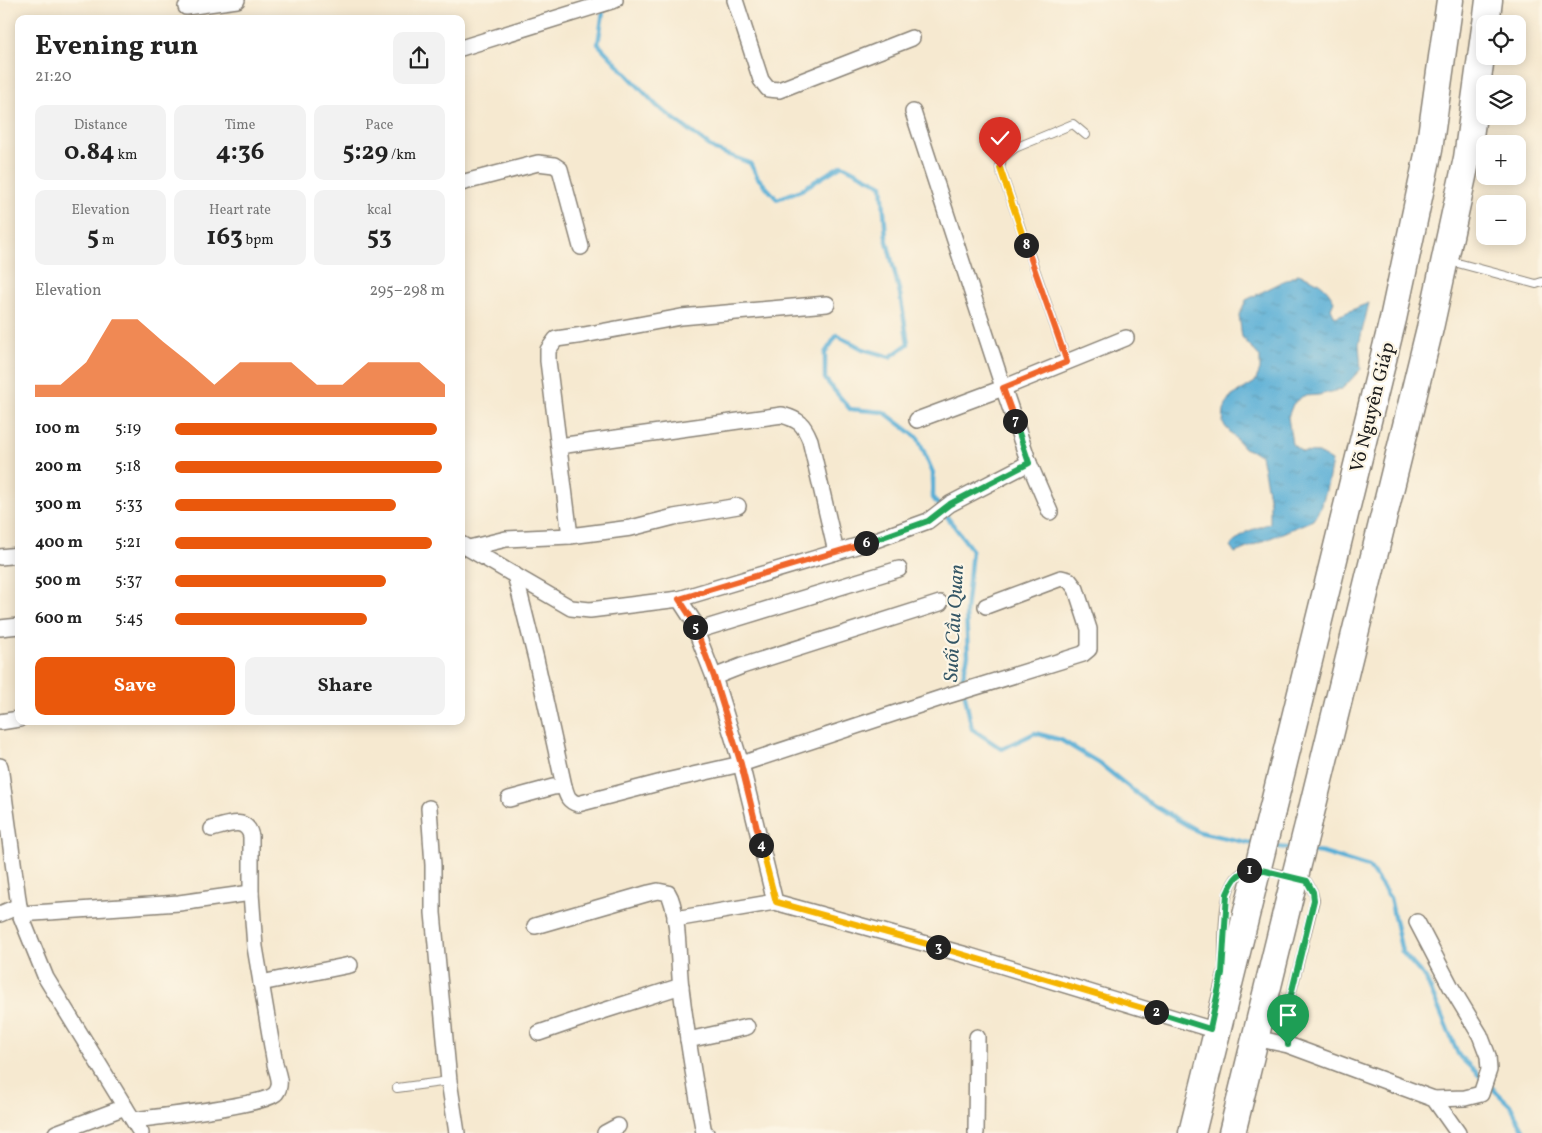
<!DOCTYPE html>
<html lang="en">
<head>
<meta charset="utf-8">
<style>
  body { margin:0; font-family:Vollkorn,serif; background:#f2f2f2; color:#222; height:100vh; display:flex; flex-direction:column; font-size:19px; white-space:nowrap }
  * { box-sizing:border-box; margin:0 }
  p { font-size:16px; color:#767676 }
  .icon { flex:none; width:28px; height:28px; fill:none; stroke:currentColor; stroke-width:2; stroke-linecap:round; stroke-linejoin:round }
  .map { position:relative; flex:1; overflow:hidden }
  .panel { position:absolute; left:15px; top:15px; width:450px; height:710px; display:flex; flex-direction:column; background:#fff; border-radius:10px; box-shadow:0 2px 12px #0003 }
  .panel>* { flex:none }
  .buttons { position:absolute; left:1476px; top:15px; display:grid; gap:10px }
  .buttons a { display:grid; place-items:center; width:50px; height:50px; border-radius:10px; background:#fff; box-shadow:0 2px 12px #0003; font-size:25px }
  .pin { position:absolute; display:grid; place-items:center; width:42px; height:42px; color:#fff; margin:-51px -21px; border-radius:50% 50% 50% 0; rotate:-45deg; box-shadow:0 0 5px #0007 }
  .pin .icon { rotate:45deg }
  .km { position:absolute; width:25px; height:25px; margin:-12px; border-radius:50%; background:#222; color:#fff; font-size:14px; line-height:25px; text-align:center }
  .round { display:grid; place-items:center; flex:none; width:52px; height:52px; border-radius:10px; background:#f2f2f2 }
  .headline { display:flex; align-items:center; justify-content:space-between; height:85px; padding:0 20px }
  h1 { font-size:28px; font-weight:700; line-height:38px }
  .metrics { display:grid; grid-template-columns:repeat(3,1fr); gap:8px; height:85px; padding:5px 20px }
  .metrics div { display:grid; align-content:center; border-radius:10px; background:#f2f2f2; text-align:center }
  .metrics b { font-size:25px; font-weight:700 }
  .metrics small { font-size:14px; font-weight:400 }
  .metrics p { font-size:14px }
  .chart { height:140px; padding:10px 20px }
  .chart p { display:flex; justify-content:space-between }
  .chart svg { width:100%; height:90px; margin-top:5px; fill:#ea580c; opacity:.7 }
  .primary-button { display:flex; gap:10px; margin-top:auto; padding:10px 20px }
  .primary-button a { flex:1; height:58px; border-radius:10px; background:#ea580c; color:#fff; font-size:20px; font-weight:700; line-height:58px; text-align:center }
  .primary-button a+a { background:#f2f2f2; color:#222 }
  ul { padding:0 20px; list-style:none; font-size:16px }
  li { display:grid; grid-template-columns:80px 60px 1fr; align-items:center; height:38px }
  li i { height:12px; border-radius:6px; background:#ea580c }
  .map>svg:first-child { display:block }
  .water { fill:url(#water-ripples); stroke:#3b6679 }
  .lines { fill:none; stroke-linecap:round; stroke-linejoin:round }
  .stream { stroke:#5aafd6; stroke-width:4.5 }
  .service-casing { stroke:#898276; stroke-width:10 }
  .minor-casing { stroke:#898276; stroke-width:18 }
  .trunk-casing { stroke:#898276; stroke-width:29 }
  .service { stroke:#fff; stroke-width:8 }
  .minor { stroke:#fff; stroke-width:15 }
  .trunk { stroke:#fff; stroke-width:26 }
  .trunk-bridge-casing { stroke:#898276; stroke-width:29; stroke-linecap:butt }
  .trunk-bridge { stroke:#fff; stroke-width:26 }
  .split-1-casing { stroke:#fff; stroke-width:10 }
  .split-2-casing { stroke:#fff; stroke-width:10 }
  .split-3-casing { stroke:#fff; stroke-width:10 }
  .split-4-casing { stroke:#fff; stroke-width:10 }
  .split-5-casing { stroke:#fff; stroke-width:10 }
  .split-6-casing { stroke:#fff; stroke-width:10 }
  .split-7-casing { stroke:#fff; stroke-width:10 }
  .split-8-casing { stroke:#fff; stroke-width:10 }
  .split-9-casing { stroke:#fff; stroke-width:10 }
  .split-1 { stroke:#22a559; stroke-width:6 }
  .split-2 { stroke:#22a559; stroke-width:6 }
  .split-3 { stroke:#f5b400; stroke-width:6 }
  .split-4 { stroke:#f5b400; stroke-width:6 }
  .split-5 { stroke:#f0652b; stroke-width:6 }
  .split-6 { stroke:#f0652b; stroke-width:6 }
  .split-7 { stroke:#22a559; stroke-width:6 }
  .split-8 { stroke:#f0652b; stroke-width:6 }
  .split-9 { stroke:#f5b400; stroke-width:6 }
  .labels { text-anchor:middle; stroke-width:4.5; stroke-linejoin:round; paint-order:stroke }
  .street-label { font-size:19px; fill:#1c1c1c; stroke:#fcf5e5 }
  .water-label { font-size:20px; font-style:italic; fill:#355766; stroke:#fcf5e5 }
</style>
</head>
<body>
<div class="map">
<svg width="1542" height="1133" viewBox="0 0 1542 1133">
  <defs>
    <pattern id="water-ripples" width="26" height="14" patternUnits="userSpaceOnUse" patternTransform="scale(1.25)"><rect width="26" height="14" fill="#5aafd6"/><path d="M2 4q2-2 4 0t4 0M15 11q2-2 4 0t4 0" fill="none" stroke="#4a8ead"/></pattern>
  </defs>
  <rect width="100%" height="100%" fill="#fcf5e5"/>
  <filter id="ink" filterUnits="userSpaceOnUse"><feTurbulence type="fractalNoise" baseFrequency=".02" numOctaves="2"/><feDisplacementMap in="SourceGraphic" scale="10" xChannelSelector="R" yChannelSelector="G"/><feConvolveMatrix kernelMatrix="1 2 1 2 8 2 1 2 1" color-interpolation-filters="sRGB"/></filter>
  <filter id="wash" filterUnits="userSpaceOnUse"><feTurbulence type="fractalNoise" baseFrequency=".0096" numOctaves="4" result="noise"/><feDisplacementMap in="SourceGraphic" scale="20" xChannelSelector="R" yChannelSelector="G"/><feGaussianBlur stdDeviation="1.12" result="paint"/><feColorMatrix in="noise" values="0 0 0 0 0 0 0 0 0 0 0 0 0 0 0 0 0 1.4 0 .05"/><feComposite in="paint" operator="in"/></filter>
  <g filter="url(#wash)">
    <rect width="100%" height="100%" fill="#f6e9d0"/>
    <path class="water" d="M1298,274C1316,280 1325,284 1334,301L1331,308L1335,317C1347,313 1357,307 1369,303L1359,344L1361,369L1342,389L1319,395L1303,396L1293,404L1288,417L1292,444L1302,452L1319,453L1332,461C1328,482 1325,503 1313,520L1235,553L1230,546L1246,532L1270,523V502L1261,455L1244,448L1223,424L1224,410L1229,398L1255,382L1260,370V357L1242,337L1239,315L1246,300Z"/>
    <g class="lines">
      <g class="stream">
        <polyline points="604,6 598,44 657,106 715,150 750,163 758,178 777,199 801,190 842,165 882,185 886,237 900,294 908,344 890,357 863,349 837,335 825,353 825,379 850,409 884,412 918,438 933,473 933,498 972,550 966,612 968,655 962,681 972,729 1002,749 1035,733 1061,740 1099,763 1146,801 1199,832 1254,844"/>
        <polyline points="1272,846 1294,849"/>
        <polyline points="1309,851 1323,853 1369,867 1390,898 1402,952 1426,979 1459,1056 1482,1078"/>
        <polyline points="1488,1084 1510,1105 1525,1133"/>
      </g>
    </g>
  </g>
  <g filter="url(#ink)">
    <g class="lines">
      <g class="service-casing">
        <g id="service">
          <polyline points="1450,261 1536,284 1542,282"/>
          <polyline points="1067,362 1000,168 1002,158 1015,148 1073,124 1086,135"/>
          <path d="M1223,962C1224,937 1217,865 1258,869C1274,871 1291,877 1307,881L1313,892L1315,900L1288,1007V1045"/>
          <polyline points="397,1088 449,1081"/>
        </g>
      </g>
      <g class="minor-casing">
        <g id="minor">
          <polyline points="735,0 761,80 768,89 779,90 912,38"/>
          <polyline points="186,7 237,0"/>
          <polyline points="461,48 615,0"/>
          <polyline points="913,112 1001,381 1029,463 1050,512"/>
          <polyline points="461,183 538,163 554,165 560,169 581,247"/>
          <polyline points="917,420 1003,388 1126,338"/>
          <path d="M559,446L782,415C799,420 803,423 810,440L836,552"/>
          <polyline points="570,536 548,361 548,350 556,339 584,335 681,317 827,304"/>
          <polyline points="461,544 571,608 590,610 679,599 694,622 696,631 714,677 741,764 775,902 970,956 1217,1031"/>
          <polyline points="469,548 506,539 570,536 631,528 674,517 738,506"/>
          <polyline points="0,557 19,555"/>
          <polyline points="679,599 870,542 928,521 950,504 1029,463"/>
          <polyline points="0,628 19,626"/>
          <polyline points="696,631 899,569"/>
          <polyline points="714,677 742,666 940,603"/>
          <polyline points="0,722 19,719"/>
          <polyline points="0,766 20,914 46,978 141,1133"/>
          <path d="M564,786C567,796 568,801 578,804L666,781L741,764L947,696L1083,654L1089,649V629L1076,589L1069,580L1061,578L986,606"/>
          <polyline points="509,799 553,787 564,786 536,659 515,575"/>
          <polyline points="429,808 433,865 433,913 449,1081 457,1133"/>
          <polyline points="0,914 19,906"/>
          <polyline points="20,914 179,903 251,893"/>
          <polyline points="675,919 775,902"/>
          <polyline points="1417,922 1451,987 1480,1035 1488,1056 1489,1070 1481,1094 1465,1098 1434,1099"/>
          <path d="M535,926L649,893L658,891L668,893C679,910 678,965 681,988C687,1037 695,1085 704,1133H706"/>
          <polyline points="261,983 350,965"/>
          <polyline points="539,1033 603,1011 681,986"/>
          <polyline points="1255,1038 1288,1045 1434,1099 1458,1133"/>
          <polyline points="688,1040 747,1027"/>
          <path d="M134,1120C155,1117 267,1105 276,1093C283,1084 277,1073 275,1064L255,947L251,893V836C246,816 227,825 212,829"/>
          <polyline points="56,1133 125,1107"/>
          <polyline points="605,1133 618,1126"/>
          <polyline points="976,1133 977,1037"/>
        </g>
      </g>
      <g class="trunk-casing">
        <g id="trunk">
          <polyline points="1486,24 1489,0"/>
          <polyline points="1272,811 1393,319 1429,150 1450,0"/>
          <polyline points="1309,821 1430,328 1467,158 1485,28"/>
          <polyline points="1192,1133 1256,875"/>
          <polyline points="1232,1133 1293,884"/>
        </g>
      </g>
      <use href="#service" class="service"/>
      <use href="#minor" class="minor"/>
      <use href="#trunk" class="trunk"/>
      <g class="trunk-bridge-casing">
        <g id="trunk-bridge">
          <polyline points="1256,875 1272,811"/>
          <polyline points="1293,884 1309,821"/>
        </g>
      </g>
      <use href="#trunk-bridge" class="trunk-bridge"/>
    </g>
  </g>
  <g class="lines" filter="url(#ink)">
    <g class="split-1-casing">
      <polyline id="split-1" points="1249,870 1257,869 1307,881 1313,892 1314,900 1288,1007 1288,1045"/>
    </g>
    <g class="split-2-casing">
      <path id="split-2" d="M1156,1012L1210,1029L1222,973L1227,894C1232,883 1236,873 1249,870"/>
    </g>
    <g class="split-3-casing">
      <polyline id="split-3" points="938,947 1156,1012"/>
    </g>
    <g class="split-4-casing">
      <polyline id="split-4" points="761,845 776,902 938,947"/>
    </g>
    <g class="split-5-casing">
      <polyline id="split-5" points="695,627 714,677 741,764 761,845"/>
    </g>
    <g class="split-6-casing">
      <polyline id="split-6" points="695,627 694,622 679,599 866,543"/>
    </g>
    <g class="split-7-casing">
      <polyline id="split-7" points="866,543 928,521 950,504 1029,463 1015,421"/>
    </g>
    <g class="split-8-casing">
      <polyline id="split-8" points="1015,421 1003,388 1067,362 1026,245"/>
    </g>
    <g class="split-9-casing">
      <polyline id="split-9" points="1000,168 1026,245"/>
    </g>
    <use href="#split-1" class="split-1"/>
    <use href="#split-2" class="split-2"/>
    <use href="#split-3" class="split-3"/>
    <use href="#split-4" class="split-4"/>
    <use href="#split-5" class="split-5"/>
    <use href="#split-6" class="split-6"/>
    <use href="#split-7" class="split-7"/>
    <use href="#split-8" class="split-8"/>
    <use href="#split-9" class="split-9"/>
  </g>
  <g class="labels">
    <g class="street-label">
      <text transform="translate(1371 407) rotate(-76)" y="7">Võ Nguyên Giáp</text>
    </g>
    <g class="water-label">
      <text transform="translate(953 623) rotate(-87)" y="7">Suối Cầu Quan</text>
    </g>
  </g>
</svg>
<div class="buttons">
<a><svg class="icon" aria-label="locate" viewBox="0 0 24 24"><circle cx="12" cy="12" r="6"/><path d="M12 2v4M12 18v4M2 12h4M18 12h4"/></svg></a>
<a><svg class="icon" aria-label="layers" viewBox="0 0 24 24"><path d="M12 4l9 5-9 5-9-5zM3 14l9 5 9-5"/></svg></a>
<a>+</a>
<a>−</a>
</div>
<div class="pin" style="left:1288px;top:1045px;background:#1e9e55"><svg class="icon" aria-label="arrive" viewBox="0 0 24 24"><path d="M6 21V4h12l-3 4 3 4H6"/></svg></div>
<div class="pin" style="left:1000px;top:168px;background:#d93025"><svg class="icon" aria-label="check" viewBox="0 0 24 24"><path d="M5 12l5 5 9-10"/></svg></div>
<b class="km" style="left:1249px;top:870px">1</b>
<b class="km" style="left:1156px;top:1012px">2</b>
<b class="km" style="left:938px;top:947px">3</b>
<b class="km" style="left:761px;top:845px">4</b>
<b class="km" style="left:695px;top:627px">5</b>
<b class="km" style="left:866px;top:543px">6</b>
<b class="km" style="left:1015px;top:421px">7</b>
<b class="km" style="left:1026px;top:245px">8</b>
<section class="panel">
<div class="headline"><div><h1>Evening run</h1><p>21:20</p></div><a class="round"><svg class="icon" aria-label="share" viewBox="0 0 24 24"><path d="M12 15V3M7 8l5-5 5 5M5 13v7h14v-7"/></svg></a></div>
<div class="metrics">
<div><p>Distance</p><b>0.84<small> km</small></b></div>
<div><p>Time</p><b>4:36</b></div>
<div><p>Pace</p><b>5:29<small> /km</small></b></div>
</div>
<div class="metrics">
<div><p>Elevation</p><b>5<small> m</small></b></div>
<div><p>Heart rate</p><b>163<small> bpm</small></b></div>
<div><p>kcal</p><b>53</b></div>
</div>
<div class="chart"><p><span>Elevation</span>295–298 m</p>
<svg viewBox="0 0 160 44" preserveAspectRatio="none"><path d="M0 44V38L10 38L20 27L30 6L40 6L50 17L60 27L70 38L80 27L90 27L100 27L110 38L120 38L130 27L140 27L150 27L160 38V44z"/></svg>
</div>
<ul>
<li><b>100 m</b>5:19<i style="width:97%"></i></li>
<li><b>200 m</b>5:18<i style="width:99%"></i></li>
<li><b>300 m</b>5:33<i style="width:82%"></i></li>
<li><b>400 m</b>5:21<i style="width:95%"></i></li>
<li><b>500 m</b>5:37<i style="width:78%"></i></li>
<li><b>600 m</b>5:45<i style="width:71%"></i></li>
</ul>
<div class="primary-button"><a>Save</a><a>Share</a></div>
</section>
</div>
</body>
</html>
